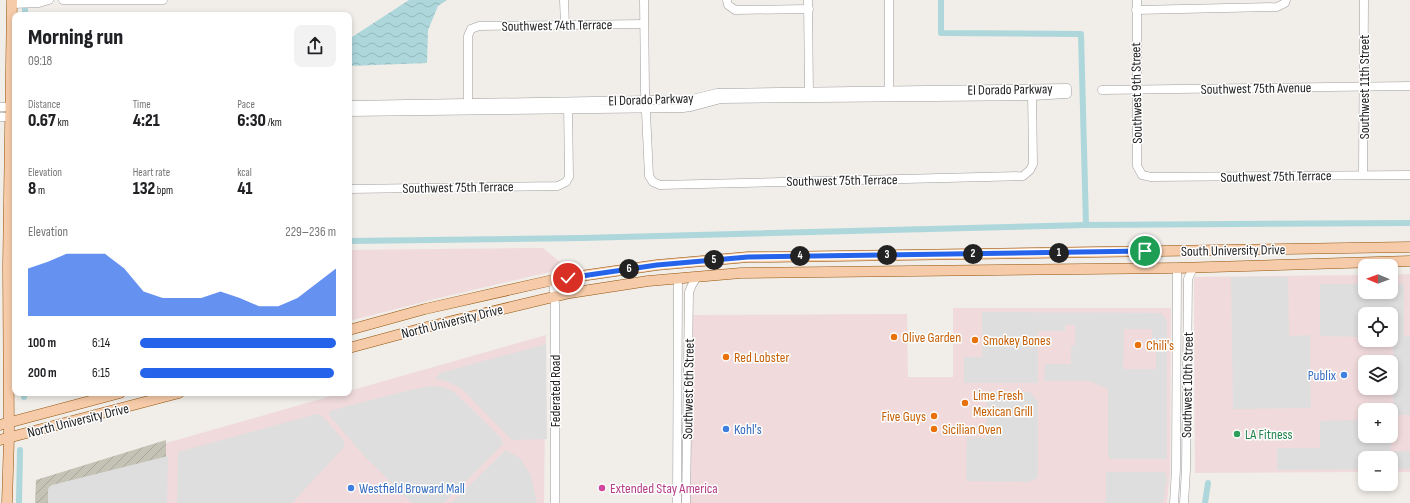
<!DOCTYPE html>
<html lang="en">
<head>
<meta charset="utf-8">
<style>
  body { margin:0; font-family:"Sofia Sans Condensed",sans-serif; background:#f2f2f2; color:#202124; height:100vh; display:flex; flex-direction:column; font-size:15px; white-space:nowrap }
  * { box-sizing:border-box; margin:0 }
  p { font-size:13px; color:#757577 }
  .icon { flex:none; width:22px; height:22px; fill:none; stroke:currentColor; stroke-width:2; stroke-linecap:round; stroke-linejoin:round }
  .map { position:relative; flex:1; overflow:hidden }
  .sheet { position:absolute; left:12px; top:12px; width:340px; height:384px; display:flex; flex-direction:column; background:#fff; border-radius:8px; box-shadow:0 2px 6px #0003 }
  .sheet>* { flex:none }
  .needle { width:26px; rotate:271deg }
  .fabs { position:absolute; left:1358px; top:259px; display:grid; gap:8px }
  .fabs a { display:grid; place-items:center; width:40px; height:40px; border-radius:8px; background:#fff; box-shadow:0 2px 6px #0003; font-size:20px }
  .pin { position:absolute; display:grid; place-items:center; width:34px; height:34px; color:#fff; margin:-17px; border:2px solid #fff; border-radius:50%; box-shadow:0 1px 4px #0007 }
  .km { position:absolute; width:20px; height:20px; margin:-10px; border-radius:50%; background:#222; color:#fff; font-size:11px; line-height:20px; text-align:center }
  .round { display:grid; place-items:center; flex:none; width:42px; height:42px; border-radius:8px; background:#f2f2f2 }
  .overview { display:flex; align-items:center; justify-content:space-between; height:68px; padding:0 16px }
  h1 { font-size:22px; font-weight:800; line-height:30px }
  .metrics { display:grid; grid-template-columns:repeat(3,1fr); gap:6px; height:68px; padding:4px 16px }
  .metrics div { display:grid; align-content:center }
  .metrics b { font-size:17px; font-weight:800 }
  .metrics small { font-size:11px; font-weight:400 }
  .metrics p { font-size:11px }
  .chart { height:112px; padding:8px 16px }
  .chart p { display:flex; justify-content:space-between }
  .chart svg { width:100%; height:72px; margin-top:4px; fill:#2563eb; opacity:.7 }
  ul { padding:0 16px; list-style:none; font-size:13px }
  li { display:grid; grid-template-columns:64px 48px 1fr; align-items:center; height:30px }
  li i { height:10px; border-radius:5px; background:#2563eb }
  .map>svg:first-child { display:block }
  .commercial { fill:#f0dadc; fill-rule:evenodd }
  .construction { fill:url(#construction-furrows) }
  .parking { fill:#dedede; fill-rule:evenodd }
  .water { fill:url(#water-waves) }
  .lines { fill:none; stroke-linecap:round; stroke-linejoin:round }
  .canal { stroke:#add7db; stroke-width:6 }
  .minor-casing { stroke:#9f9f9f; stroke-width:9 }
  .major-casing { stroke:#94550b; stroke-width:11 }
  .minor { stroke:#fff; stroke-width:8 }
  .major { stroke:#f6cba9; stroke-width:10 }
  .route-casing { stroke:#fff; stroke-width:8 }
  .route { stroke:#2563eb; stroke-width:5 }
  .food-dot { fill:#e8710a; stroke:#fff; stroke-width:1.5 }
  .shop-dot { fill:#3f7fe0; stroke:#fff; stroke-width:1.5 }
  .leisure-dot { fill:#2e9e5b; stroke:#fff; stroke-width:1.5 }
  .hotel-dot { fill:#d1479c; stroke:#fff; stroke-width:1.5 }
  .labels { text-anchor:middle; stroke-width:3; stroke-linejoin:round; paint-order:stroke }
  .street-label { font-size:14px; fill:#222; stroke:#fff }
  .food-label { font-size:14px; fill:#c56008; stroke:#fff; text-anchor:start }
  .shop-label { font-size:14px; fill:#366cbe; stroke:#fff; text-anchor:start }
  .leisure-label { font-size:14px; fill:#27864d; stroke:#fff; text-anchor:start }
  .hotel-label { font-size:14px; fill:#b23c85; stroke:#fff; text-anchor:start }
</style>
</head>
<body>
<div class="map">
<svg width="1410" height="503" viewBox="0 0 1410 503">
  <defs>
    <pattern id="construction-furrows" width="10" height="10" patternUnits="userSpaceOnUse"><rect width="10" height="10" fill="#c5c3b5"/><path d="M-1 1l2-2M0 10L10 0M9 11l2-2" fill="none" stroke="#a9a79b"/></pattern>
    <pattern id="water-waves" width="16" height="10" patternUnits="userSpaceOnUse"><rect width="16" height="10" fill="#add7db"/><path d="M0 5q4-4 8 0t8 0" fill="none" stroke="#95b8bc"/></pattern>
  </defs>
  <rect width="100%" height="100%" fill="#f1ede9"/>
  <g class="commercial">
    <polygon points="543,248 567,268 439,298 349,321 349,250"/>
    <path d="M1410,274V472H1391V458H1365V472L1195,473L1194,277L1365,275V292H1391V275ZM1365,314H1391V340H1365ZM1365,362H1391V388H1365ZM1365,410H1391V436H1365Z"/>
    <polygon points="953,308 1171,308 1170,474 1167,503 689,503 689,315 907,314 908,377 953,377"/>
    <polygon points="546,335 544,503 39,503 39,479 342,393 349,393 349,391"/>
  </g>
  <polygon class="construction" points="166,440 166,503 35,503 36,480"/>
  <g class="parking">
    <polygon points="1231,277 1288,277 1289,336 1310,335 1311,408 1233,409"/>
    <polygon points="1320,284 1365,284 1365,292 1391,292 1391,284 1404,284 1404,336 1410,337 1410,415 1393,415 1393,337 1391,337 1391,314 1365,314 1365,337 1320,336"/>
    <path d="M982,312L1161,313L1167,321V459H1110L1108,454V389L1090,381H1044L1045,364H1071V346L1075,345V325H1065V331H1038V383H964V357H982ZM1124,329H1152V348H1156V369H1123Z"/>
    <polygon points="546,344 547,439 512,440 462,389 447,381 435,379 440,373"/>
    <polygon points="431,386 443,387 454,392 501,438 503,444 444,503 412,503 367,459 329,415 330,411 351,405 402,392"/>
    <polygon points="987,392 1030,392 1038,402 1038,478 1027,482 966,481 967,437 986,438"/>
    <polygon points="317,414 322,416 325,419 344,441 344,447 292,503 177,503 178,452"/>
    <polygon points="1365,420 1365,436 1391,436 1391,451 1410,451 1410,469 1391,469 1391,458 1365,458 1365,469 1277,470 1277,448 1320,448 1320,421"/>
    <polygon points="506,450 520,458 531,476 537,503 451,503"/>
    <polygon points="168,456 167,503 48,503 48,490 49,487 52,485"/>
    <polygon points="1106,472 1165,472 1167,479 1163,503 1106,503"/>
  </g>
  <polygon class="water" points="409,0 447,0 438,6 428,30 427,63 349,66 349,39"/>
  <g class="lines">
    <g class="canal">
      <polyline points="941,0 941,33 1081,34 1086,225"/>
      <polyline points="25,15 25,1"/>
      <polyline points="349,241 582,238 1086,225 1410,223"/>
      <polyline points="24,393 24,397"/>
      <polyline points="19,503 20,450"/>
      <polyline points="1205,503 1208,483"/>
    </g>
    <g class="minor-casing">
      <g id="minor">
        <polyline points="63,0 163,0"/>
        <polyline points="564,0 565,25"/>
        <polyline points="644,0 645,91 649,176 653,182 660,185 1023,176 1030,170 1033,164 1032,91"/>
        <polyline points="727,0 728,5 735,10 809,9"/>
        <polyline points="808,0 809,95"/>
        <polyline points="889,0 889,95"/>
        <polyline points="1137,0 1137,166 1142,175 1151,177 1410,175"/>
        <polyline points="12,4 39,3 49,0"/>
        <polyline points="1136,10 1277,7 1285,3 1286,0"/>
        <polyline points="1102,90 1410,86"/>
        <polyline points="349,105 652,100 688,100 717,93 1067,88 1067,94 1032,96 721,99 691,107 683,108 349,112"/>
        <polyline points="0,107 15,107"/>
        <polyline points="468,107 468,36 471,29 479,26 644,24"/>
        <polyline points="0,117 15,117"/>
        <polyline points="1363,174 1364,0"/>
        <polyline points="349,189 558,186 566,182 569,177 568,105"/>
        <polyline points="553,280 555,305 555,503"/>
        <polyline points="677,503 678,279"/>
        <polyline points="686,503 689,292 692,285 697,277"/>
        <polyline points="1174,503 1176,469 1177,268"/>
        <polyline points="1184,503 1186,469 1188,279 1193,268"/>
      </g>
    </g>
    <g class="major-casing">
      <g id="major">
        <polyline points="349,330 425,309 553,280 657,265 748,257 771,257 1410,247"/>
        <polyline points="349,348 427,327 570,293 648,281 741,273 1177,268 1410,261"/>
        <polyline points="0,425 120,393"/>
        <polyline points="0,440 179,393"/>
        <polyline points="7,503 9,438 8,266 12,0"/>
      </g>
    </g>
    <use href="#minor" class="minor"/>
    <use href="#major" class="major"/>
  </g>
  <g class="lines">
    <g class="route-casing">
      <polyline id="route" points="568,278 657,265 748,257 1145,251"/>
    </g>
    <use href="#route" class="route"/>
  </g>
  <g class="food-dot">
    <circle cx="894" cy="337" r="4"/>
    <circle cx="975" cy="340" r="4"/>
    <circle cx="1138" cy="345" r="4"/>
    <circle cx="726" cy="357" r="4"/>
    <circle cx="965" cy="403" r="4"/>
    <circle cx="934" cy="416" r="4"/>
    <circle cx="934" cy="429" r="4"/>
  </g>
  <g class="shop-dot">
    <circle cx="1344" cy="375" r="4"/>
    <circle cx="726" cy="429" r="4"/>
    <circle cx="351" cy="488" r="4"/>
  </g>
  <circle class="leisure-dot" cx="1237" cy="434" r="4"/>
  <circle class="hotel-dot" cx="602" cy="488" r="4"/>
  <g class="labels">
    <g class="street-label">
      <text transform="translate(557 25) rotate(-1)" y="5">Southwest 74th Terrace</text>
      <text transform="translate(1364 87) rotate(-90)" y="5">Southwest 11th Street</text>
      <text transform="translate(1256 88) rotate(-1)" y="5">Southwest 75th Avenue</text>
      <text transform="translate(1010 89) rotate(-1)" y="5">El Dorado Parkway</text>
      <text transform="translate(1136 93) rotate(-91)" y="5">Southwest 9th Street</text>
      <text transform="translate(651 99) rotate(-2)" y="5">El Dorado Parkway</text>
      <text transform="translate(1276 176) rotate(-1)" y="5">Southwest 75th Terrace</text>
      <text transform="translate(842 180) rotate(-1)" y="5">Southwest 75th Terrace</text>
      <text transform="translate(458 187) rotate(-1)" y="5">Southwest 75th Terrace</text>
      <text transform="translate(1233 250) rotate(-1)" y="5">South University Drive</text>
      <text transform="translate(452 321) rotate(-14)" y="5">North University Drive</text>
      <text transform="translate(1187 385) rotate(-89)" y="5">Southwest 10th Street</text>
      <text transform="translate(688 389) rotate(-89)" y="5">Southwest 6th Street</text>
      <text transform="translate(555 391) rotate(-90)" y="5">Federated Road</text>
      <text transform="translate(78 420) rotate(-14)" y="5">North University Drive</text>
    </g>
    <g class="food-label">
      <text x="902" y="342">Olive Garden</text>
      <text x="983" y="345">Smokey Bones</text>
      <text x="1146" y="350">Chili's</text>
      <text x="734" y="362">Red Lobster</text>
      <text x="973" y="400">Lime Fresh<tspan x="973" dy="16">Mexican Grill</tspan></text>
      <text x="926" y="421" text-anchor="end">Five Guys</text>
      <text x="942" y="434">Sicilian Oven</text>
    </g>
    <g class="shop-label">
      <text x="1336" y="380" text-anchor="end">Publix</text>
      <text x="734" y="434">Kohl's</text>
      <text x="359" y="493">Westfield Broward Mall</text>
    </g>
    <g class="leisure-label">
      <text x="1245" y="439">LA Fitness</text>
    </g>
    <g class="hotel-label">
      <text x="610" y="493">Extended Stay America</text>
    </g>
  </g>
</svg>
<div class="fabs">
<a><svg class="needle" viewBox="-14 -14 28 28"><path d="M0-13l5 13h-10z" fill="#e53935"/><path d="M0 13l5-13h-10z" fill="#757577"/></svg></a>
<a><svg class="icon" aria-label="locate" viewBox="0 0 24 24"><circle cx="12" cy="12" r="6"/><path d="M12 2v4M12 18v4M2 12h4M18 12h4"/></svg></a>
<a><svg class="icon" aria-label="layers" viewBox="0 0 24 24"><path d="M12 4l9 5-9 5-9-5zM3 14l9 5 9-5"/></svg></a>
<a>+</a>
<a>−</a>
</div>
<div class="pin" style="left:1145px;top:251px;background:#1e9e55"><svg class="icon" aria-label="arrive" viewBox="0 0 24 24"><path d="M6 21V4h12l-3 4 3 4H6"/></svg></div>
<div class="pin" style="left:568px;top:278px;background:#d93025"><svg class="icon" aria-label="check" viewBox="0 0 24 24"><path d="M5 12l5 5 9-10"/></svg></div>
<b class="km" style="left:1059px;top:253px">1</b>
<b class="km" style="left:973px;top:254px">2</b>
<b class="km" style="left:887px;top:255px">3</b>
<b class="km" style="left:800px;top:256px">4</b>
<b class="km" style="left:714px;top:260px">5</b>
<b class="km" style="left:629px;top:269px">6</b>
<section class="sheet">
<div class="overview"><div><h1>Morning run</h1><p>09:18</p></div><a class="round"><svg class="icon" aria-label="share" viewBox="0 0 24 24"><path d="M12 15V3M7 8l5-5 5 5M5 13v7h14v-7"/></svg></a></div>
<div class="metrics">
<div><p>Distance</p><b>0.67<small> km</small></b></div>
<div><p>Time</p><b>4:21</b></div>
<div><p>Pace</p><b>6:30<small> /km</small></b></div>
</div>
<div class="metrics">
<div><p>Elevation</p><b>8<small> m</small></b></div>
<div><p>Heart rate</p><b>132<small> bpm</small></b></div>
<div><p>kcal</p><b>41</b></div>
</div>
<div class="chart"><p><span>Elevation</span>229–236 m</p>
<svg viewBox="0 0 160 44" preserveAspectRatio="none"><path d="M0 44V15L10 11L20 6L30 6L40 6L50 15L60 29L70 33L80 33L90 33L100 29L110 33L120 38L130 38L140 33L150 24L160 15V44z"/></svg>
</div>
<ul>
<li><b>100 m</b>6:14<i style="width:100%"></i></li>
<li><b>200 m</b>6:15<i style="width:99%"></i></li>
</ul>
</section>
</div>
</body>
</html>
